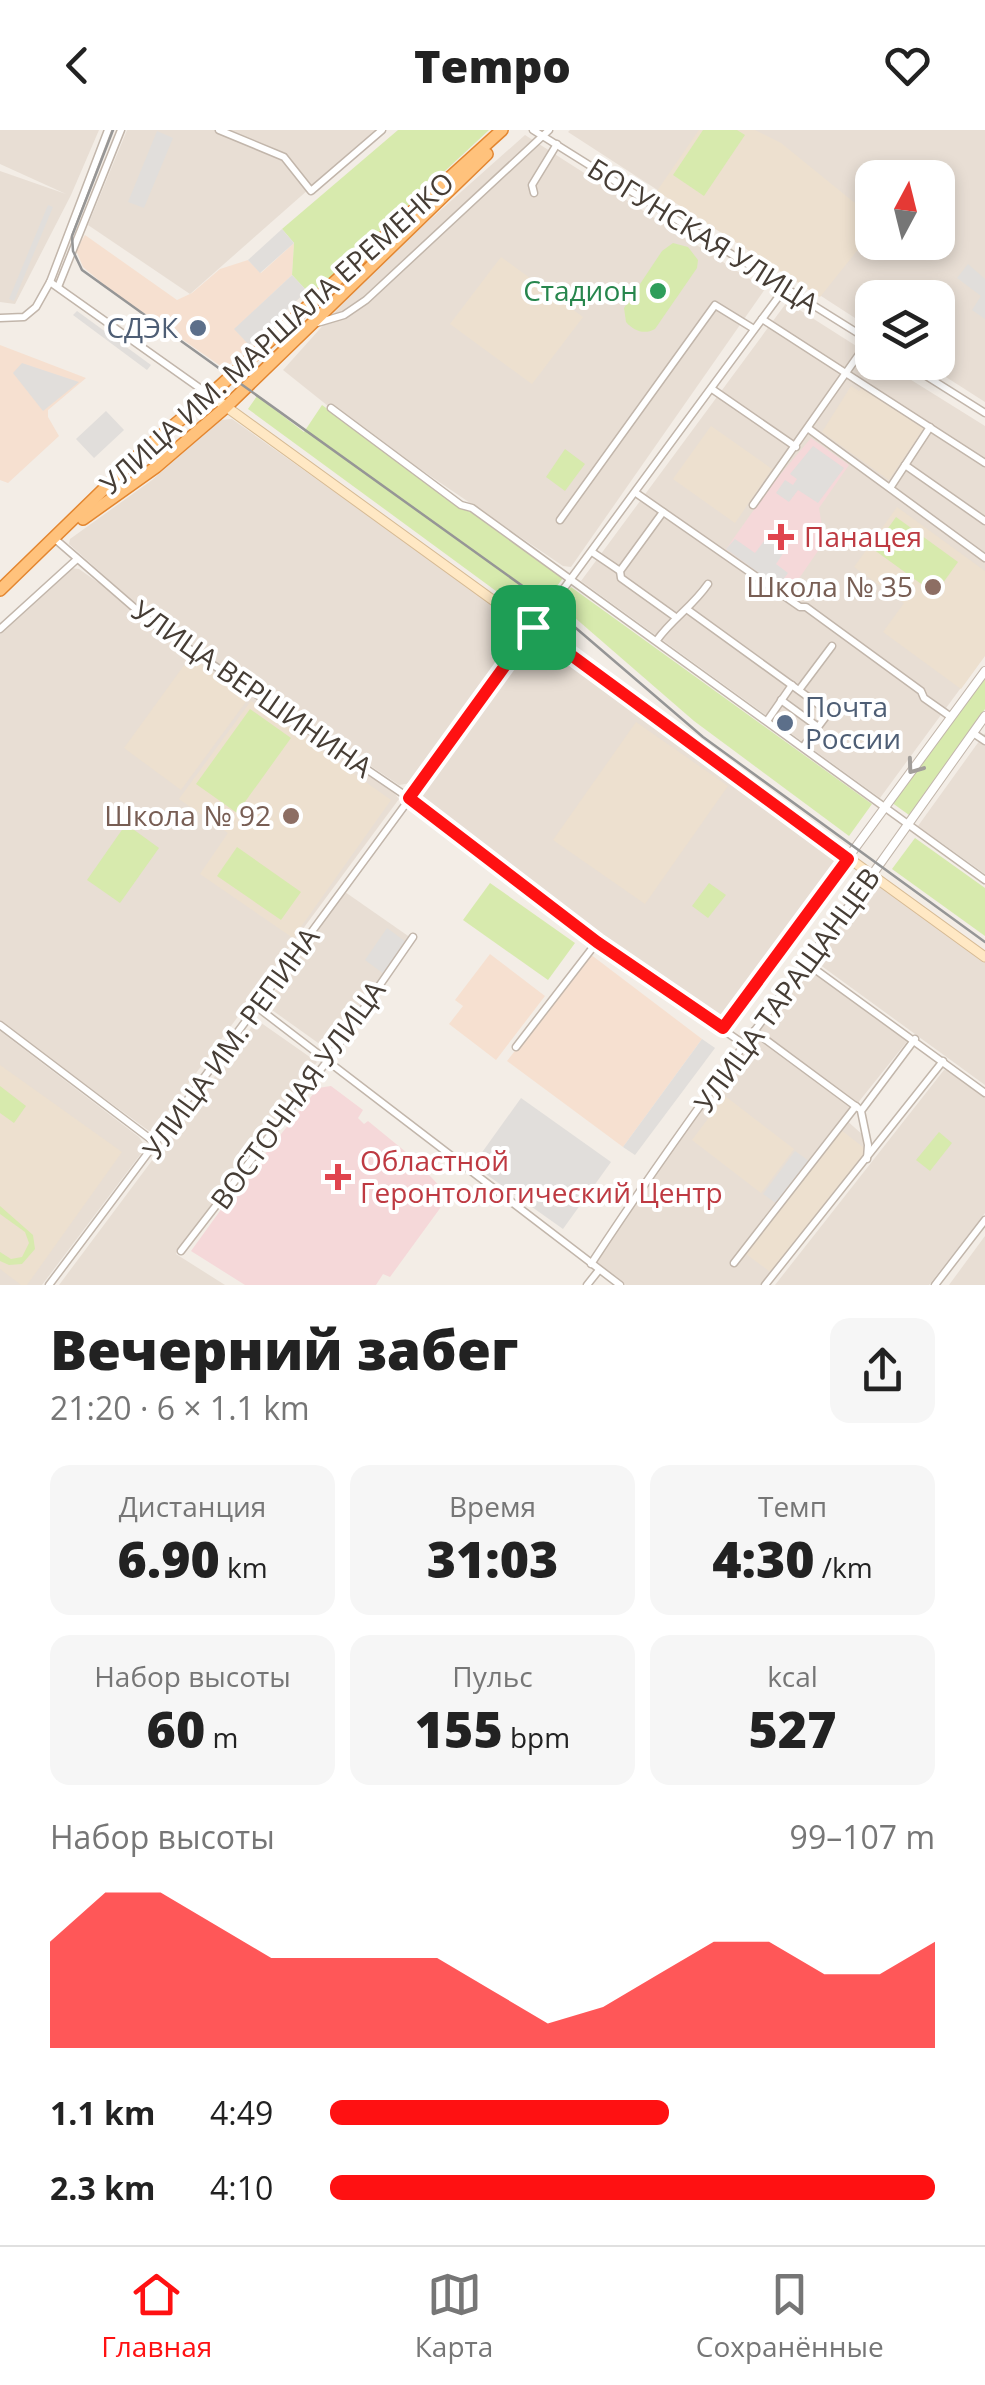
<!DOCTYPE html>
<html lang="ru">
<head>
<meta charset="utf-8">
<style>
  body { margin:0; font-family:"Open Sans",sans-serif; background:#f6f6f6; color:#222; height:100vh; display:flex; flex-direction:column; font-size:38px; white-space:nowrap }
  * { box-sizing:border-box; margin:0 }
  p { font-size:32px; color:#767676 }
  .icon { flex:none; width:55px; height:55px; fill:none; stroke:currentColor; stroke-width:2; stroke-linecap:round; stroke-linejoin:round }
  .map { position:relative; height:1155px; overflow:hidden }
  .details { display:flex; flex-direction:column; background:#fff; flex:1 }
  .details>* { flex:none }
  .needle { width:65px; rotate:7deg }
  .controls { position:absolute; left:855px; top:30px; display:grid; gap:20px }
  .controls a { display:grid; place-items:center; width:100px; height:100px; border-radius:20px; background:#fff; box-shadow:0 5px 15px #0003; font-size:50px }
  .pin { position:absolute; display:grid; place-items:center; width:85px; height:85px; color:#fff; margin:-42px; border-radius:20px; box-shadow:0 5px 15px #0006 }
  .round { display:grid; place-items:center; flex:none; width:105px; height:105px; border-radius:20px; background:#f6f6f6 }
  .headline { display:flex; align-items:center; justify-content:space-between; height:170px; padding:0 50px }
  h1 { font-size:55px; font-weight:800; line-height:75px }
  .figures { display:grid; grid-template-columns:repeat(3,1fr); gap:15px; height:170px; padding:10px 50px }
  .figures div { display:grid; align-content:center; border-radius:20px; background:#f6f6f6; text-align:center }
  .figures b { font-size:50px; font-weight:800 }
  .figures small { font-size:28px; font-weight:400 }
  .figures p { font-size:28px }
  .chart { height:280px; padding:20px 50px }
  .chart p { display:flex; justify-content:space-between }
  .chart svg { width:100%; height:180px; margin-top:10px; fill:#ff1112; opacity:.7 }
  ul { padding:0 50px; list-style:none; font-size:32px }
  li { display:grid; grid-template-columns:160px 120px 1fr; align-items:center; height:75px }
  li i { height:25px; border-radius:12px; background:#ff1112 }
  header { display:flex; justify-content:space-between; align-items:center; height:130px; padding:0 50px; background:#fff; font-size:45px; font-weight:800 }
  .tab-bar { display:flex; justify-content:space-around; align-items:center; height:140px; border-top:2px solid #e0e0e0; background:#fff; font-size:28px; color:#767676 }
  .tab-bar a { display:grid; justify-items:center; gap:5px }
  .tab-bar .active { color:#ff1112 }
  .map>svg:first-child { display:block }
  .residential { fill:#e8ded4; fill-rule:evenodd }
  .commercial { fill:#f6e0d0 }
  .education { fill:#ede0cf }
  .medical { fill:#f5d8d9 }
  .green { fill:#d7eaad }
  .parking { fill:#e1dedb }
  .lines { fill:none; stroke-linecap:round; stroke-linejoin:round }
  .minor-casing { stroke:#c2b6ab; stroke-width:9 }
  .tertiary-casing { stroke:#c2b6ab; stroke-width:10 }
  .secondary-casing { stroke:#d6ba94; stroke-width:11 }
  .trunk-casing { stroke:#e38630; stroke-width:14 }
  .minor { stroke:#fff; stroke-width:6 }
  .tertiary { stroke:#fff; stroke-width:8 }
  .secondary { stroke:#ffe8c4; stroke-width:9 }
  .trunk { stroke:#ffc27c; stroke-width:11 }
  .tram { stroke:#969696; stroke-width:2.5 }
  .oneway { stroke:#a29e9a }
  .route-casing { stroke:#fff; stroke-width:20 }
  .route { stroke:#ff1112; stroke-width:12 }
  .leisure-dot { fill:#2e9e5b; stroke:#fff; stroke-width:4 }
  .service-dot { fill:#5c6f8a; stroke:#fff; stroke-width:4 }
  .health-dot { fill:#e0444e; stroke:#fff; stroke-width:4 }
  .education-dot { fill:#8d6e63; stroke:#fff; stroke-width:4 }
  .labels { text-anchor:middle; stroke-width:8; stroke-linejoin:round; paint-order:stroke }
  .street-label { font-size:28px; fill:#463d35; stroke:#fff }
  .leisure-label { font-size:28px; fill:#27864d; stroke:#fff; text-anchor:end }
  .service-label { font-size:28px; fill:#4e5e75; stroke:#fff; text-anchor:end }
  .health-label { font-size:28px; fill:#be3a42; stroke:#fff; text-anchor:start }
  .education-label { font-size:28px; fill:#785e54; stroke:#fff; text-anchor:end }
</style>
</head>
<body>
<header><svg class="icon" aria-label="back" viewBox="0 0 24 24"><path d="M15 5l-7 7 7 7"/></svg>Tempo<svg class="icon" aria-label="heart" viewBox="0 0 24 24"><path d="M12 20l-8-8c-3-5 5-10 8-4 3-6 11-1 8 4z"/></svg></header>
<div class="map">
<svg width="985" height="1155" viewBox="0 0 985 1155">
  <rect width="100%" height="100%" fill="#f3ede6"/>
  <g class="residential">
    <polygon points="0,0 99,0 71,65 15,174 0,172 0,41 66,64 0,34"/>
    <polygon points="127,0 376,0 190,164 88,95"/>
    <path d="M570,0H985V272L924,233L938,232V168H872V199L568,2ZM872,48H938V112H872Z"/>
    <polygon points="525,5 765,159 571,437 563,436 333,280 283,240 370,143"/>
    <polygon points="787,172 872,226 872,232 884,233 985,296 985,525 880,668 581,451"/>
    <polygon points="232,289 519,493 522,501 411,653 399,655 155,491 69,414 70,409 152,350 221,290"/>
    <polygon points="71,438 79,439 392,660 399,669 154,1000 149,1001 0,892 0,503"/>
    <polygon points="533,504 833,725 835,736 724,884 715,886 570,786 420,666 527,506"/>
    <polygon points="985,603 985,744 918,696"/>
    <polygon points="875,753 985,832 985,955 812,829 867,756"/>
    <polygon points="345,762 411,808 328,920 265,875"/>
    <polygon points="807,837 909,909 845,989 873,1014 872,1026 768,1155 626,1155 598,1136 596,1123"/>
    <polygon points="257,890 317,932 176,1124 225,1155 59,1155"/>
    <polygon points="0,901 139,1007 143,1013 143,1021 42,1155 0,1155"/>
    <polygon points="944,940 950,941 985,968 985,1083 929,1155 775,1155"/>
    <polygon points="985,1106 985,1155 949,1155"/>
  </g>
  <g class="commercial">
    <polygon points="85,105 177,170 192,163 220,139 248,130 261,143 294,113 292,145 235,199 249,215 225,239 108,158 83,137 76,120"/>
    <polygon points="0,215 86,248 48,280 48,287 59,306 8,353 0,350"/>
    <polygon points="490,824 545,866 496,930 449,894 463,876 455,870"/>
    <polygon points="590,824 702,909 623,1017 507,931"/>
  </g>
  <g class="education">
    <polygon points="699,0 755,0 781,13 872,87 872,102 820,167 657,61"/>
    <polygon points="501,127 583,187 532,254 450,194"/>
    <polygon points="851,256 859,261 861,258 924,298 889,350 822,302"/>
    <polygon points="711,296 772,339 735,393 673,349"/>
    <polygon points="897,377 985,441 985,526 961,559 883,502 904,473 854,437"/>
    <polygon points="190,527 248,569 181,660 124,618"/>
    <polygon points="251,571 391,670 293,808 200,744 228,703 179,669"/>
    <polygon points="636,592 728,656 645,774 553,710"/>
    <polygon points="0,935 122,1022 27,1155 21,1155 0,1139"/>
    <polygon points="725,966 794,1019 761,1063 692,1010"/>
    <polygon points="841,1000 868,1021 773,1144 746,1124"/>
  </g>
  <g class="medical">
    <polygon points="811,308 849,335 819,378 824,409 820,418 791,460 783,460 726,419 773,353"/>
    <polygon points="331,956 363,980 358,988 364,994 368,991 412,1027 449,1066 390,1147 383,1144 376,1155 245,1155 191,1121 225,1074 318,958"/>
  </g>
  <g class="green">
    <polygon points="398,0 489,0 316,161 307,161 292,145 294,113 282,99"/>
    <polygon points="703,0 737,0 745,5 704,66 673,45"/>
    <path d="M673,113L688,117L698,130L697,138L655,199C644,205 634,201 626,192L624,178L662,121Z"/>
    <polygon points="257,266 304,302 322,275 563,448 533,488 248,279"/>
    <polygon points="565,319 585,334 565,361 546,347"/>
    <polygon points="896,387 958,432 935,464 873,419"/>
    <polygon points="571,457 872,674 849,706 694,591 559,474"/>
    <polygon points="985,546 985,579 909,685 891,672"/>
    <polygon points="250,579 291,608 237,683 196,654"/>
    <polygon points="126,694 159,718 120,773 87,750"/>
    <polygon points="915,708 985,758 985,806 892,739"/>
    <polygon points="237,717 301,762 281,790 217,746"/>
    <polygon points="490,753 575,813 548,850 463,790"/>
    <polygon points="709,753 726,765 708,788 692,776"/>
    <polygon points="0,956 26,976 14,993 0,983"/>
    <polygon points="939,1002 952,1013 930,1041 916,1030"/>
    <polygon points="0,1076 33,1105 35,1119 22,1134 9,1135 0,1131 0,1122 11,1129 22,1127 29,1113 25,1102 0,1084"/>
  </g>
  <g class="parking">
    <polygon points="157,1 173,8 144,78 128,72"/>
    <polygon points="48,75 53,77 14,171 9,169"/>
    <polygon points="282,99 294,113 260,143 248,130"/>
    <polygon points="968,134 985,149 985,189 972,180 981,166 957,148"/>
    <polygon points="292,145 307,161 249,215 234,199"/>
    <polygon points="77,181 151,235 147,240 73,185"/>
    <polygon points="22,233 79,252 43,281 13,243"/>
    <polygon points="106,281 124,300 94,328 76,309"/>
    <polygon points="813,316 844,338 818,373 798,360 789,372 776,363 785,350 793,355 797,349 790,344"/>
    <polygon points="767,407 786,419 776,434 788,443 778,457 726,419 735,409 755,423"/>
    <polygon points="387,798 406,812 384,844 365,830"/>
    <polygon points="702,909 715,918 635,1025 623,1017"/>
    <polygon points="521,968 611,1032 563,1099 473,1035"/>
    <polygon points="795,1021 809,1031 777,1074 763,1064"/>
  </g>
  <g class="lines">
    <g class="minor-casing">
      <g id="minor">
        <polyline points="219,0 284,27 311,61 382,0"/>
        <polyline points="533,0 872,212"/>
        <polyline points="534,63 532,55 557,14"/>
        <polyline points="50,152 208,264"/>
        <polyline points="58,157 121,0"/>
        <polyline points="0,188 24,187 36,177 50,152 108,0"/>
        <polyline points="762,189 985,333"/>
        <polyline points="317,193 344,185 366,170 549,0"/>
        <polyline points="904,232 985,283"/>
        <polyline points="712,259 796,317"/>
        <polyline points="331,278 461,375 472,378 985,750"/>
        <polyline points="809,299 985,428"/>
        <polyline points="905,335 985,391"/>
        <polyline points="890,358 930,297"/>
        <polyline points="636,363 800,477 806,477 921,561 924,568 951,587"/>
        <polyline points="753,375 869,210"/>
        <polyline points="663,382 620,441 621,448 674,486"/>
        <polyline points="560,390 715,175 754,199"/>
        <polyline points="55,409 153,494 409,668 597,812 745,915"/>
        <polyline points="592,422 620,441"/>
        <polyline points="688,480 826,580 827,585 803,617"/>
        <polyline points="0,499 76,430"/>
        <path d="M657,510C673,488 692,477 708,454"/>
        <polyline points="799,560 832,516"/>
        <polyline points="781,570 818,597"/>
        <polyline points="767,591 792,555"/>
        <polyline points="973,603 985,611"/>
        <polyline points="805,832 985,963"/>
        <polyline points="257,877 620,1155"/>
        <polyline points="0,895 157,1014"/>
        <polyline points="723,898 847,729"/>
        <polyline points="754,901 858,978"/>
        <polyline points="516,917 597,812"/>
        <polyline points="867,1029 868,1015 861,981 915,909"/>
        <polyline points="181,1121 328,930 413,807"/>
        <polyline points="734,1133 856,976"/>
        <path d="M591,1134C679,1000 775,872 872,745"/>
        <path d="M49,1155C298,825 539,490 785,158"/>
        <polyline points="587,1155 599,1140"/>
        <polyline points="765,1155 943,931"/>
        <polyline points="935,1155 985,1090"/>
      </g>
    </g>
    <g class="tertiary-casing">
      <g id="tertiary">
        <polyline points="847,729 985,541"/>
        <polyline points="872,745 985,586"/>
      </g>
    </g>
    <g class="secondary-casing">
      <polyline id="secondary" points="210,265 985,827"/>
    </g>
    <g class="trunk-casing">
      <g id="trunk">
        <polyline points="83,389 156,337 226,277 487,24"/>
        <polyline points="0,460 143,321 210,265 502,0"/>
      </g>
    </g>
    <use href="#minor" class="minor"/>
    <use href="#tertiary" class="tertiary"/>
    <use href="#secondary" class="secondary"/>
    <use href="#trunk" class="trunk"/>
    <polyline class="tram" points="113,0 72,106 73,121 82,140 549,475 703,607 985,812"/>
  </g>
  <defs><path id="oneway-chevron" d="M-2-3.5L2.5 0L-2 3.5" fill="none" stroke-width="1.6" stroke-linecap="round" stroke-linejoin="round" transform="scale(2.5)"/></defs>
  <use class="oneway" href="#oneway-chevron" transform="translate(914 637) rotate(126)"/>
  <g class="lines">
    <g class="route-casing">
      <polygon id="route" points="533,497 848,729 723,898 597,812 409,668"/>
    </g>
    <use href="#route" class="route"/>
  </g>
  <circle class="leisure-dot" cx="658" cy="161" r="10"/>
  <g class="service-dot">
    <circle cx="198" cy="198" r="10"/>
    <circle cx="785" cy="593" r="10"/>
  </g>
  <g class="health-dot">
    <path d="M776 392h10v10h10v10h-10v10h-10v-10h-10v-10h10z"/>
    <path d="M333 1032h10v10h10v10h-10v10h-10v-10h-10v-10h10z"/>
  </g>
  <g class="education-dot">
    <circle cx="933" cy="457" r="10"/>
    <circle cx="291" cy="686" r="10"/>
  </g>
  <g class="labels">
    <g class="street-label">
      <text transform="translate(703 106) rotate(32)" y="10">БОГУНСКАЯ УЛИЦА</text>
      <text transform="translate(277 203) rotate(-42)" y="10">УЛИЦА ИМ. МАРШАЛА ЕРЕМЕНКО</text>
      <text transform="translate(252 559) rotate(35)" y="10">УЛИЦА ВЕРШИНИНА</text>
      <text transform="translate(787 860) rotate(-54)" y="10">УЛИЦА ТАРАЩАНЦЕВ</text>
      <text transform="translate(231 913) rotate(-54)" y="10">УЛИЦА ИМ. РЕПИНА</text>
      <text transform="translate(298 965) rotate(-54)" y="10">ВОСТОЧНАЯ УЛИЦА</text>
    </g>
    <g class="leisure-label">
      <text x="638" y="171">Стадион</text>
    </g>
    <g class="service-label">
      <text x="178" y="208">СДЭК</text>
      <text x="805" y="587" text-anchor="start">Почта<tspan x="805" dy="32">России</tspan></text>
    </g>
    <g class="health-label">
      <text x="804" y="417">Панацея</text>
      <text x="360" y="1041">Областной<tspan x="360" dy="32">Геронтологический Центр</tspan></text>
    </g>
    <g class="education-label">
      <text x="913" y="467">Школа № 35</text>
      <text x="271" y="696">Школа № 92</text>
    </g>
  </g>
</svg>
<div class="controls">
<a><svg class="needle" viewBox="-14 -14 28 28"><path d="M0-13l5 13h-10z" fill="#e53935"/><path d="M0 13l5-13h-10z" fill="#767676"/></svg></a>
<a><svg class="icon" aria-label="layers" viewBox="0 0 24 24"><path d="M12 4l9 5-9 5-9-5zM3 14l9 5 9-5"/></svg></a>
</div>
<div class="pin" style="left:533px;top:497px;background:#1e9e55"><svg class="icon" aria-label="arrive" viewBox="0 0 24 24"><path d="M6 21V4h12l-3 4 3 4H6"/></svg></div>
</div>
<section class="details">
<div class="headline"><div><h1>Вечерний забег</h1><p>21:20 · 6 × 1.1 km</p></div><a class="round"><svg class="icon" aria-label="share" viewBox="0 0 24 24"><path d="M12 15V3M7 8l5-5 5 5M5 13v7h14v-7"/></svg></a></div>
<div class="figures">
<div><p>Дистанция</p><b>6.90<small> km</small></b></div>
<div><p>Время</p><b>31:03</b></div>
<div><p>Темп</p><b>4:30<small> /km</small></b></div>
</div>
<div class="figures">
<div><p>Набор высоты</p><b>60<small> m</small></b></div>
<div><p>Пульс</p><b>155<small> bpm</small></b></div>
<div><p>kcal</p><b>527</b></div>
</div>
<div class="chart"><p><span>Набор высоты</span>99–107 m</p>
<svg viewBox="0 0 160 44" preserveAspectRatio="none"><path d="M0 44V18L10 6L20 6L30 14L40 22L50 22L60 22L70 22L80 30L90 38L100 34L110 26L120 18L130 18L140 26L150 26L160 18V44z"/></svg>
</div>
<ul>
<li><b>1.1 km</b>4:49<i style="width:56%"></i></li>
<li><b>2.3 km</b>4:10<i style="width:100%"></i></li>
</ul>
</section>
<nav class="tab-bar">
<a class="active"><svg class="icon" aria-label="home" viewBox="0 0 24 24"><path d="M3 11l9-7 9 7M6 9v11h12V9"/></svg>Главная</a>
<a><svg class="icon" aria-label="map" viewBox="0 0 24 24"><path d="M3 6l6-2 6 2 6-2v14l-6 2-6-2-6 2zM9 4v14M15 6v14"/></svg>Карта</a>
<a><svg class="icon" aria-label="saved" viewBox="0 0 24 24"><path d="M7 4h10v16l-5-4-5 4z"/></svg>Сохранённые</a>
</nav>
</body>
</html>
